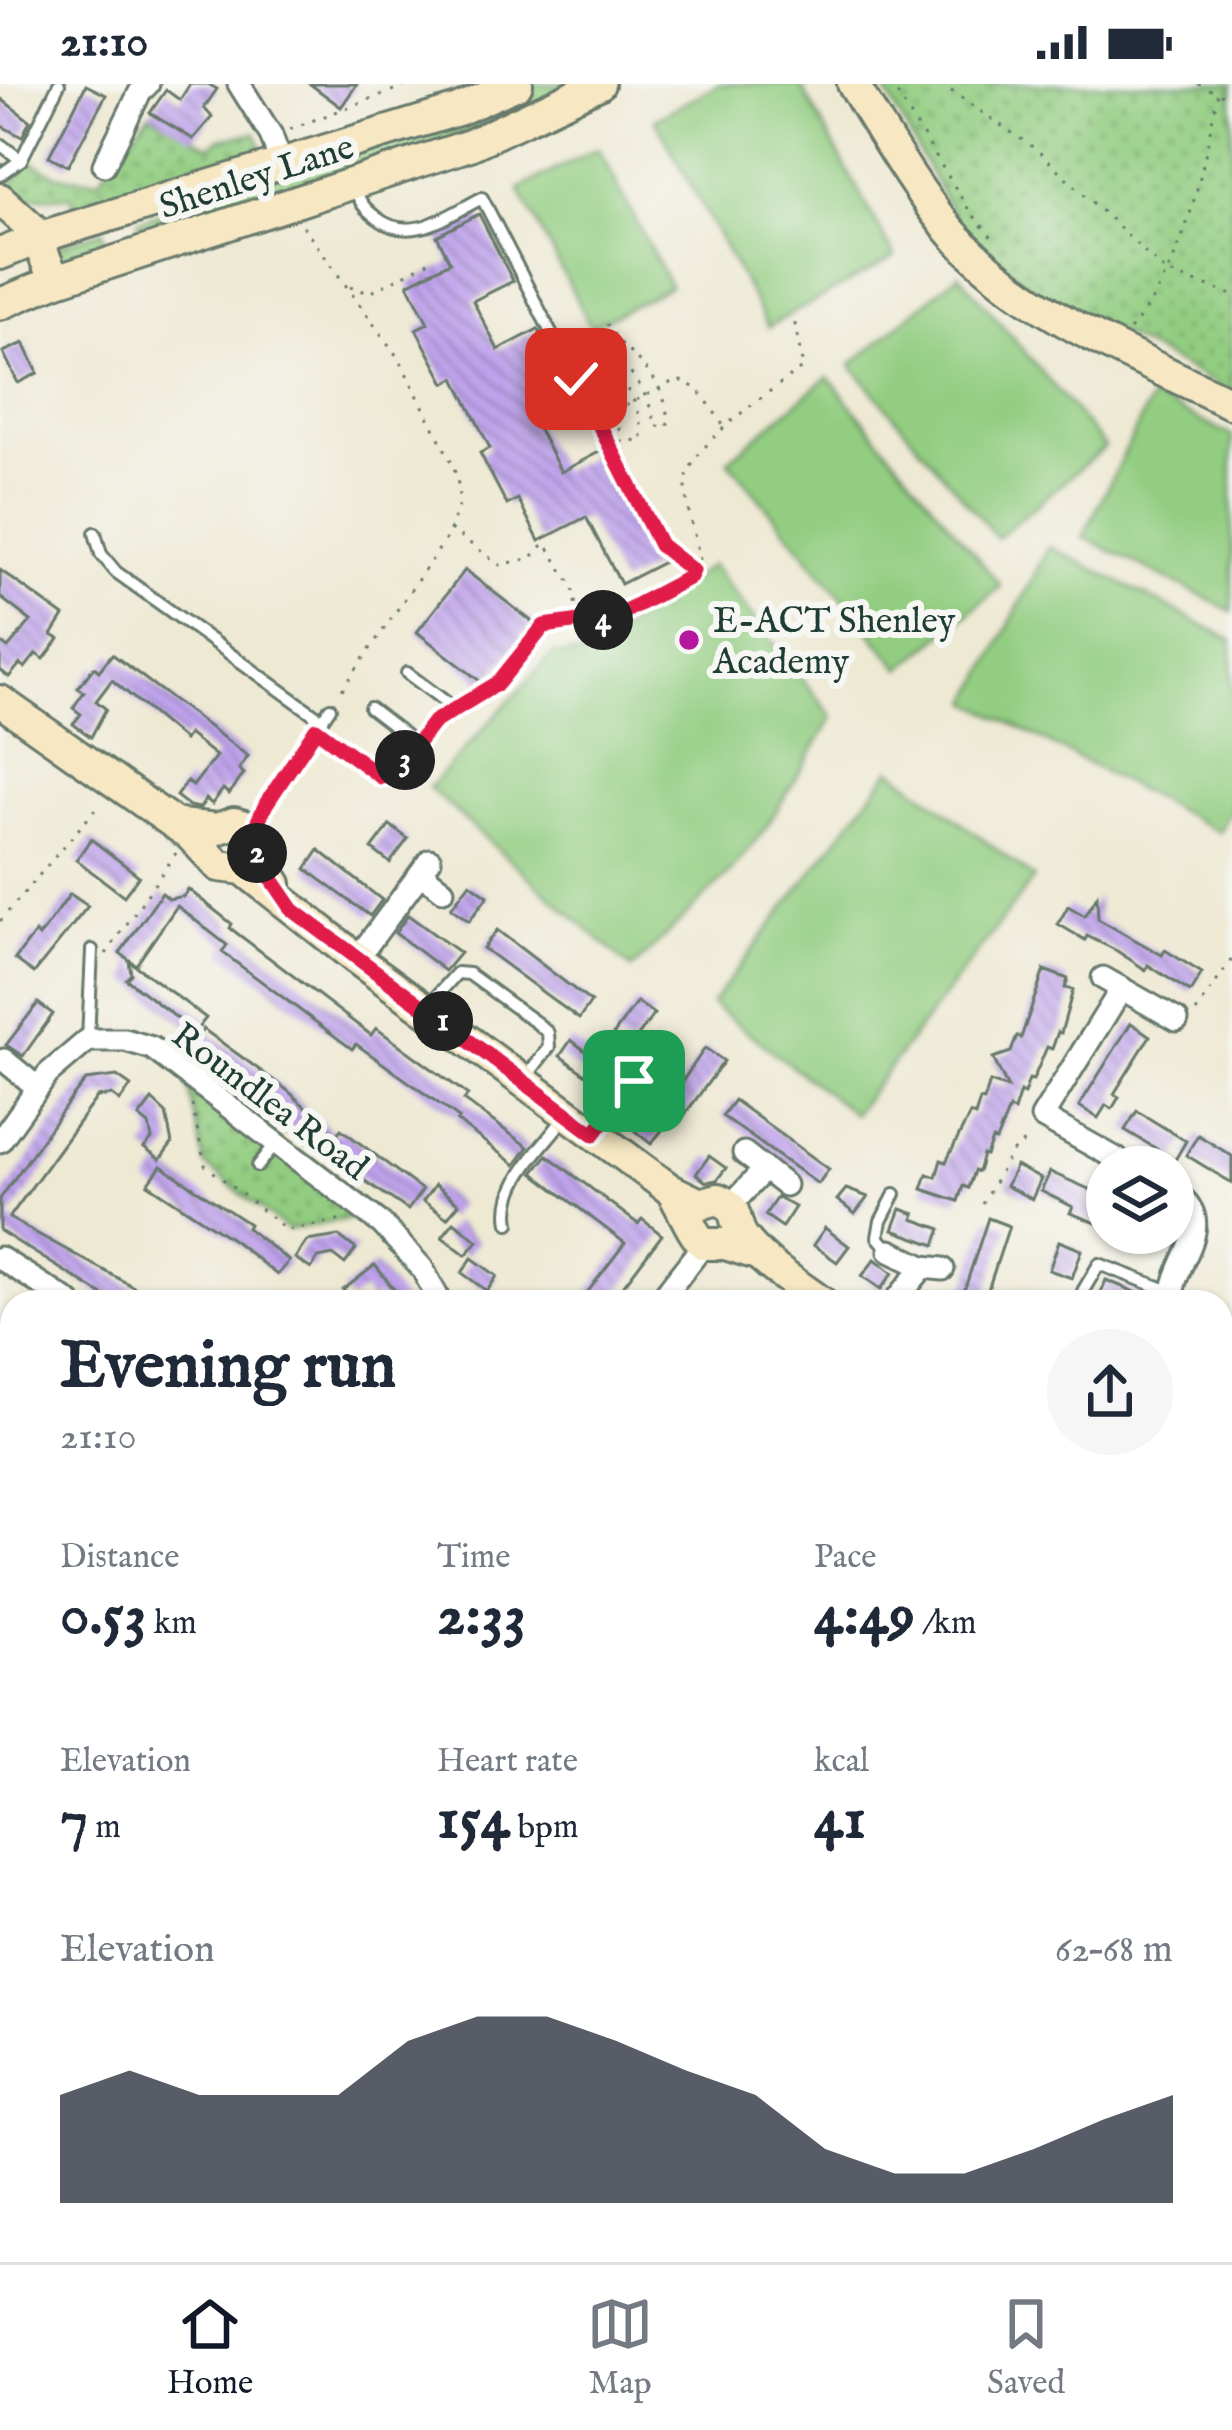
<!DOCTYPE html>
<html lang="en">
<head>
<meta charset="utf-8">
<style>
  body { margin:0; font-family:"IM FELL English",serif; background:#f6f6f7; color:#1f2937; height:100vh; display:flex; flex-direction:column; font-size:45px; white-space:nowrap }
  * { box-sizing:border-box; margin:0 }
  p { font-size:39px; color:#747a83 }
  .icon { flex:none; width:66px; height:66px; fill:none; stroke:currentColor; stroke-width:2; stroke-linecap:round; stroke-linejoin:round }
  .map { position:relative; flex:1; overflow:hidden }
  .drawer { position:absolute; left:0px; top:1206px; width:1233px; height:972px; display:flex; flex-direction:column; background:#fff; border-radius:36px 36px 0 0; box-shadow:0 3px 9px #0004 }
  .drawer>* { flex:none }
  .fabs { position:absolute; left:1086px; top:1062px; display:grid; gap:24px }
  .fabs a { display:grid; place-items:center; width:108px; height:108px; border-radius:50%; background:#fff; box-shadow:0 3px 9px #0004; font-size:60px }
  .pin { position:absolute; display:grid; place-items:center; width:102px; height:102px; color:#fff; margin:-51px; border-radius:24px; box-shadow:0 6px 18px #0006 }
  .km { position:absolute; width:60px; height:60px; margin:-30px; border-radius:50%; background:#222; color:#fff; font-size:33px; line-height:60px; text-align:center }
  .round { display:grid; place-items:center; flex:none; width:126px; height:126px; border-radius:63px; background:#f6f6f7 }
  .overview { display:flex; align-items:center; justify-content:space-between; height:204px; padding:0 60px }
  h1 { font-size:66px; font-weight:700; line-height:90px }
  .figures { display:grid; grid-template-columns:repeat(3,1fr); gap:18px; height:204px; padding:12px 60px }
  .figures div { display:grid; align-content:center }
  .figures b { font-size:60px; font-weight:700 }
  .figures small { font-size:33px; font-weight:400 }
  .figures p { font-size:33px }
  .chart { height:336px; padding:24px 60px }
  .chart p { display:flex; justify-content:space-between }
  .chart svg { width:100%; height:216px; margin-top:12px; fill:#111827; opacity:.7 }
  .status { display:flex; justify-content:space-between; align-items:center; height:84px; padding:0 60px; background:#fff; direction:ltr }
  .status svg { height:33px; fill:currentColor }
  .dock { display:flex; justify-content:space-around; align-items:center; height:168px; border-top:3px solid #e0e1e3; background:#fff; font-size:33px; color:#747a83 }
  .dock a { display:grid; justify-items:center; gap:6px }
  .dock .on { color:#111827 }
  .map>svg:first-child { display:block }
  .green { fill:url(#green-dots); stroke:#59855a; stroke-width:3 }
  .forest { fill:url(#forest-crowns); stroke:#4a7652; stroke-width:3 }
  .pitch { fill:#93cd81; stroke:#59855a; stroke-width:3 }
  .building { fill:url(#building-back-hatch) }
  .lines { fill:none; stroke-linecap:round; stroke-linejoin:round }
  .lane-casing { stroke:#67796c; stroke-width:16 }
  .street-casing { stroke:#67796c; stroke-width:27 }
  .secondary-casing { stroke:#67796c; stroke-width:36 }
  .path { stroke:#67796c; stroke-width:3; stroke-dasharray:3 9; stroke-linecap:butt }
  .lane { stroke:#fff; stroke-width:10 }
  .street { stroke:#fff; stroke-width:21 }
  .secondary { stroke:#f7e8c3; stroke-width:30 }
  .path-bridge { stroke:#67796c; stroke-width:3; stroke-dasharray:3 9; stroke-linecap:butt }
  .route-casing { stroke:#fff; stroke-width:24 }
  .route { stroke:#e11d48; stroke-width:15 }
  .poi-dot { fill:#b5179e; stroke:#f6f6f2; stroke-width:4.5 }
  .labels { text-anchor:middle; stroke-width:12; stroke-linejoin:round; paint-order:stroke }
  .street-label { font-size:36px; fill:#1f3d34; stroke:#f6f6f2 }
  .poi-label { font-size:36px; fill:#1f3d34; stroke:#f6f6f2; text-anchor:start }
</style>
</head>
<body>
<div class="status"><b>21:10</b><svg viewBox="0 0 49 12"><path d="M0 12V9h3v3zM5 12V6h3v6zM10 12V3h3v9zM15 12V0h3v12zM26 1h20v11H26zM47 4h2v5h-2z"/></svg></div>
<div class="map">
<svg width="1232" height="2178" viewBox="0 0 1232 2178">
  <defs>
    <pattern id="green-dots" width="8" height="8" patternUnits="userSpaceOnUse" patternTransform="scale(3)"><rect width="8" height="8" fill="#93cd81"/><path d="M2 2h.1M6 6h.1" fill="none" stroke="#77a86a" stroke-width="1.8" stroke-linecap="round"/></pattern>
    <pattern id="forest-crowns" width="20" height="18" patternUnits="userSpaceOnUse" patternTransform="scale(3)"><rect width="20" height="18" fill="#76b06f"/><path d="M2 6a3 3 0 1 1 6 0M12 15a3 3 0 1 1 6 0" fill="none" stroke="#60905c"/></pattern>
    <pattern id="building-back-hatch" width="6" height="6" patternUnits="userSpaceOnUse" patternTransform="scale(3)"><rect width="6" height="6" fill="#bfa3ec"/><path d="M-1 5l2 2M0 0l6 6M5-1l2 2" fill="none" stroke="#9b86c0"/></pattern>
  </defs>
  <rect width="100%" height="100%" fill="#f6f6f2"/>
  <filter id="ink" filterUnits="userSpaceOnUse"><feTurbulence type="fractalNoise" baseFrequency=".00833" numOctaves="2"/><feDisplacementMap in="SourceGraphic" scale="24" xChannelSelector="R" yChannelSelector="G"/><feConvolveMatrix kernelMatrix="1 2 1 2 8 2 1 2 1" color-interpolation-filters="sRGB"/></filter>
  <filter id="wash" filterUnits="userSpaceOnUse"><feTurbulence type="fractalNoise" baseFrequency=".004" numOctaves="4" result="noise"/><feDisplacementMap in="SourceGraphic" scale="48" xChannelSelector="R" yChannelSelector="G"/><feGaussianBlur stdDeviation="2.7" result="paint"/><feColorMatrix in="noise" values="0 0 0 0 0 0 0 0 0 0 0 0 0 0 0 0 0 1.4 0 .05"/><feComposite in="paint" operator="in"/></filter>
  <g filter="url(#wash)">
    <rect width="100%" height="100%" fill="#eee9d3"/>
    <g class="green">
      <polygon points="532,0 578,0 489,42 144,155 138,137"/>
      <polygon points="882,0 1232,0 1232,308 1035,206 961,146"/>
      <polygon points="150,29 206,61 212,62 219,55 256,49 262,64 246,78 77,129 70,112 20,114 9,106 27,75 58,92 99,96"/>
      <polygon points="103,147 108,163 57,178 50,164"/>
      <polygon points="186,990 369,1131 287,1146 205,1081"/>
      <polygon points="1221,1468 1232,1472 1232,1679 1221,1683"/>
      <polygon points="1221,1862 1232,1865 1232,1957 1221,1991"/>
      <polygon points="582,2166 1165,2166 1161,2178 577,2178"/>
    </g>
    <g class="forest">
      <polygon points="327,2166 445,2166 460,2178 313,2178"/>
      <polygon points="552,2166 582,2166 577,2178 464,2178"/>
    </g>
    <g class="pitch">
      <polygon points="719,0 800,0 895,173 768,243 655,35"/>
      <polygon points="598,64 670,202 591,243 519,105"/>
      <polygon points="959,190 1105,363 997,454 851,281"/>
      <polygon points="828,293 1001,502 901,585 728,376"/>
      <polygon points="1152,313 1232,352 1232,527 1083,453"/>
      <polygon points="1049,462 1232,556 1232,723 1219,748 970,618"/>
      <polygon points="711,481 833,633 766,744 731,787 632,885 429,704 553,570 589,571"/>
      <polygon points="891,685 1034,794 854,1030 711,920"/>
    </g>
    <g id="blocks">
      <g class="building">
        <polygon points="190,0 208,0 217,5 204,24 212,33 193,55 150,29 166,6 180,16"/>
        <polygon points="310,0 357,0 341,23"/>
        <polygon points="86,1 106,11 68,82 49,72"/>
        <polygon points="0,14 30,37 22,53 0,41"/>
        <polygon points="479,130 513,197 473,217 498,266 538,245 576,319 536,340 561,388 601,367 651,465 664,478 621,500 586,433 539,457 518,415 507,421 480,369 490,364 455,294 445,299 416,245 428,239 408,200 450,178 437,152"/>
        <polygon points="24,259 38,289 18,299 3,268"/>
        <polygon points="0,486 64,532 52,551 59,555 44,575 36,570 25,584 20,580 9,593 0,586 0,558 8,564 31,537 0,513"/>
        <polygon points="465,486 534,539 491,592 481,598 417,548"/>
        <polygon points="112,570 248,672 239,685 244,690 229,710 223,705 212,720 206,715 200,724 189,722 176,712 187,697 193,702 216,672 188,650 184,656 112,596 96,617 106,625 91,653 73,640 81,630 73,624 84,608 78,604 94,583 99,587"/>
        <polygon points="390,741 408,755 390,779 372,765"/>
        <polygon points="91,755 139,792 124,812 76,776"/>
        <polygon points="319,766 382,816 370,832 306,785"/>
        <polygon points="470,799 488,812 469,837 451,824"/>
        <polygon points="188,805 232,840 230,844 371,951 376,944 468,1011 464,1016 528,1063 515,1081 457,1037 459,1034 356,960 352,965 222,868 227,861 177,822 136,881 120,869 162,809 169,815 184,812"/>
        <polygon points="70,810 88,822 34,889 15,875 35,849 39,853"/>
        <polygon points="1097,812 1098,835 1162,871 1165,866 1202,889 1190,908 1148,881 1146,886 1117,867 1087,852 1085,856 1058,840 1068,822 1085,832"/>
        <polygon points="408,831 460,869 445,887 395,849"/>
        <polygon points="497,846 591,918 579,935 483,864"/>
        <polygon points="129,877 206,934 195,948 126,895 131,890"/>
        <polygon points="1044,886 1068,895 1065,904 1073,906 1061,949 1058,948 1052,965 1047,963 1033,996 1029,995 1024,1010 1020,1008 1014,1027 1009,1025 996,1057 992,1056 986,1072 983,1071 978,1088 974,1087 968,1104 963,1102 958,1117 922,1105 927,1090 936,1093 941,1076 946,1078 970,1030 975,1032 980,1016 984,1017 990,998 1008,1004 993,974 1011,968 1017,952 1021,954"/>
        <polygon points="637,918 654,930 630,963 613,951"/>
        <polygon points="38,919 53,930 23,972 6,961"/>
        <polygon points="1131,939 1150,952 1114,1010 1119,1013 1112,1025 1106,1021 1098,1034 1079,1022"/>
        <polygon points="203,945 287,1006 336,1051 341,1045 422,1106 408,1126 309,1059 189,968"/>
        <polygon points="571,956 616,990 605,1005 560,972"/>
        <polygon points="705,964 724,977 678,1040 671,1035 651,1060 635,1047 651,1026 657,1031 670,1021 673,1011"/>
        <polygon points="117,992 131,1002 120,1017 112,1011 97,1013 9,1134 161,1218 114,1218 0,1147 0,1115 73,1012 86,996"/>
        <polygon points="152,1016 166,1029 172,1060 160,1076 144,1064 152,1055 149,1041 139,1033"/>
        <polygon points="734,1016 829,1085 818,1100 722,1032"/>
        <polygon points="1137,1027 1186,1057 1175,1076 1125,1046"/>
        <polygon points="1198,1051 1232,1072 1232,1099 1186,1071"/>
        <polygon points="547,1071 638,1140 642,1135 662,1151 611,1218 580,1218 625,1159 533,1089"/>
        <polygon points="709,1072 726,1084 717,1096 706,1098 696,1090"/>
        <polygon points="161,1082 249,1140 247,1144 289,1177 277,1191 236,1158 148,1100"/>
        <polygon points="1016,1082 1041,1095 1032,1115 1006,1102"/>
        <polygon points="1050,1088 1107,1113 1107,1143 1070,1129 1073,1123 1041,1107"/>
        <polygon points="435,1101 459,1120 447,1134 423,1117"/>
        <polygon points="846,1105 868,1113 855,1130 837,1116"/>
        <polygon points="777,1113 795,1123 782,1143 765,1131"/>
        <polygon points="901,1125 915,1130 913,1135 941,1145 935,1161 893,1146"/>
        <polygon points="988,1134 1009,1142 985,1215 964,1207"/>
        <polygon points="454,1138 478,1157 466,1171 442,1153"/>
        <polygon points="825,1144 849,1162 837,1178 813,1161"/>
        <polygon points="1135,1149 1172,1149 1165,1164"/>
        <polygon points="339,1152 356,1165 345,1180 333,1171 318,1174 311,1185 295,1174 307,1157"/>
        <polygon points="1059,1157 1082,1166 1072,1194 1049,1186"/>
        <polygon points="472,1174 497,1192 487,1207 462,1189"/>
        <polygon points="875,1175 893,1189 881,1205 862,1192"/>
        <polygon points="375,1181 404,1218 381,1218 377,1212 371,1217 363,1207 351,1216 343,1206"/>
        <polygon points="1106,1196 1157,1217 1157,1218 1097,1218"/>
      </g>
    </g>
  </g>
  <g filter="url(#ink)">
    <use href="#blocks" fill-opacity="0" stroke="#67796c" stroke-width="3"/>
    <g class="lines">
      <g class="lane-casing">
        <g id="lane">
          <polyline points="0,60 21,76"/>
          <polyline points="0,91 21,76 59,0"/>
          <polyline points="95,449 101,470 116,488 322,636"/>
          <polyline points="407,589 455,625"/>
          <polyline points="370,624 417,660"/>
          <path d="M316,645L381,693L393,691L434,638L498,599L544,542L616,532L693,487L660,461L482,114C448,131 412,161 377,134C364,124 360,119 355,104"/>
          <polyline points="254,745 266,720 330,624"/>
          <polyline points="428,922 457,889 469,890 538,940 548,949 549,963 524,996"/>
          <polyline points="88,956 92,866"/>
          <polyline points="258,1082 276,1059"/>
          <path d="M509,1139C501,1099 543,1063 565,1033"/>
          <polyline points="890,1167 878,1153 881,1137 895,1110"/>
          <polyline points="1083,1207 1099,1180 1172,1208"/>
        </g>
      </g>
      <g class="street-casing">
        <g id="street">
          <polyline points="239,0 271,51 282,82"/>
          <polyline points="104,81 140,8 148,0"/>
          <polyline points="421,789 443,806"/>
          <polyline points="357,875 430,776"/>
          <polyline points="1103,894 1177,936"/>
          <polyline points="1122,904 1042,1033 1131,1083"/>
          <polyline points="4,976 38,1004"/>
          <polyline points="634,997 658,1012"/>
          <polyline points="594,1050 654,973"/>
          <polyline points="0,1057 48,990 88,956 125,956 152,964 382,1140 422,1184 440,1218"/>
          <polyline points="744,1069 785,1101"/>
          <polyline points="731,1121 765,1085"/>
          <polyline points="890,1167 923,1183 943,1185"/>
          <polyline points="0,1174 69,1218"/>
          <polyline points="659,1218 704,1160"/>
          <polyline points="895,1218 923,1183"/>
          <path d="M1172,1218C1171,1175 1223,1141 1173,1107"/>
          <polyline points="0,1497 12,1499"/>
          <polyline points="0,1805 12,1819"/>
        </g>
      </g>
      <g class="secondary-casing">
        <g id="secondary">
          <path d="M853,0C881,46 921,115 956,153C1029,233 1138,273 1232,320"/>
          <polyline points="0,115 32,144 55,197"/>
          <polyline points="0,170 50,150 458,26 517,0"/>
          <polyline points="0,220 55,197 470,61 599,0"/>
          <path d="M0,617L189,750L219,782L243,785L357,875L671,1106L700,1120L718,1115C741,1124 732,1138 743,1153C763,1180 794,1198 821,1218"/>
          <polyline points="180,741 217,745 234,739 248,743 257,756 256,772 276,800"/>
          <path d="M671,1106C682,1122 691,1149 704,1160H725L757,1170"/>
          <polyline points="1221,1457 1232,1462"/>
          <polyline points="1221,1703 1232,1699"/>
          <polyline points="1221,2082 1232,2049"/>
          <polyline points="0,2101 12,2114"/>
          <polyline points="59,2166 70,2178"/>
          <polyline points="281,2178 295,2166"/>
          <polyline points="1189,2178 1193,2166"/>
        </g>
      </g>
      <g class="path">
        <polyline points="891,0 969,126 992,154"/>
        <polyline points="941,0 1037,66 1166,188 1232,211"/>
        <polyline points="1198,0 1232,15"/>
        <polyline points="290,45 410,0"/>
        <polyline points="303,142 399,275 453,381 459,404 458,423 448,452 337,613"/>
        <polyline points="350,203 370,209 430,177"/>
        <path d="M1130,246C1187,178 1201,92 1218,7"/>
        <path d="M589,268C627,271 648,308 656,342L668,343C667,286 631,281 607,240"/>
        <path d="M596,303L615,327L622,357L642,356C642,326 631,307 611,285L615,278"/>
        <path d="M615,327L676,296C700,299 712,326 725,344"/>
        <polyline points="450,445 500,481 531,474 545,459 573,503 576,524"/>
        <path d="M700,476C695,452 686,425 686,401C686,361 772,307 803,283L794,235"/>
        <polyline points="0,837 101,719"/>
        <polyline points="106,870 176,769"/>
        <polyline points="1196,928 1232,875"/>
        <polyline points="192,1021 205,1081 287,1146 344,1136"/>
        <polyline points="982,1120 1011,1069 1030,1053"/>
        <polyline points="1221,1258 1232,1247"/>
        <polyline points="1221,1578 1232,1586"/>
        <polyline points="0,1620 12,1594"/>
        <polyline points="1221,1644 1232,1636"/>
      </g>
      <use href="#lane" class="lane"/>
      <use href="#street" class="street"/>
      <use href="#secondary" class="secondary"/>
      <polyline class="path-bridge" points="564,280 589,268"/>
    </g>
  </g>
  <g class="lines" filter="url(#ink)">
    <g class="route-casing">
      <polyline id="route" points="576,295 660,461 693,487 690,493 616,532 544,542 498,599 434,638 393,691 381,693 316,645 266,720 253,748 256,772 293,826 594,1050 634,997"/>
    </g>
    <use href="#route" class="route"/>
  </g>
  <circle class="poi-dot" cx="689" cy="556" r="12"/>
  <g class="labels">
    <g class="street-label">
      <text transform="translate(256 91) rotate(-18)" y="13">Shenley Lane</text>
      <text transform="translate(271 1016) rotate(37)" y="13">Roundlea Road</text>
    </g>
    <g class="poi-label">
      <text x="713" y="548">E-ACT Shenley<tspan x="713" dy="41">Academy</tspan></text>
    </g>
  </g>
</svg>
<div class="fabs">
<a><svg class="icon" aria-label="layers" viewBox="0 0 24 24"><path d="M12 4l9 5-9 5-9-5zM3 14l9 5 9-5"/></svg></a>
</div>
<div class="pin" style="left:634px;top:997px;background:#1e9e55"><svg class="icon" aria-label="arrive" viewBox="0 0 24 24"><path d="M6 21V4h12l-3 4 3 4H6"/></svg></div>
<div class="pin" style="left:576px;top:295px;background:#d93025"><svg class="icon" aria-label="check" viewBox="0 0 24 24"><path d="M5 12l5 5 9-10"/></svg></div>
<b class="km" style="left:443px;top:937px">1</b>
<b class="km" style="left:257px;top:769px">2</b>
<b class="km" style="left:405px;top:676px">3</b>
<b class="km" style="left:603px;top:536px">4</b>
<section class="drawer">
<div class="overview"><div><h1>Evening run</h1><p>21:10</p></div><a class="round"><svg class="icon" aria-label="share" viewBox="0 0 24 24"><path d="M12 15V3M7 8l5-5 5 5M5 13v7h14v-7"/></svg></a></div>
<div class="figures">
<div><p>Distance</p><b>0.53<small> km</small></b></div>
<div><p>Time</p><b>2:33</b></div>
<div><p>Pace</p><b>4:49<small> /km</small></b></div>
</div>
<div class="figures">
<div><p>Elevation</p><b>7<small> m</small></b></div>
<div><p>Heart rate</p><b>154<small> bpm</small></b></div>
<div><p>kcal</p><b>41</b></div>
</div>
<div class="chart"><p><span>Elevation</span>62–68 m</p>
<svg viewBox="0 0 160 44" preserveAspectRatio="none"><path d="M0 44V22L10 17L20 22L30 22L40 22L50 11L60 6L70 6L80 11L90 17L100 22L110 33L120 38L130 38L140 33L150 27L160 22V44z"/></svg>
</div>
</section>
</div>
<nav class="dock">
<a class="on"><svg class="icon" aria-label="home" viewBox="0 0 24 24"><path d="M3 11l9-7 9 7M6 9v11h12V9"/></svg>Home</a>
<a><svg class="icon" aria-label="map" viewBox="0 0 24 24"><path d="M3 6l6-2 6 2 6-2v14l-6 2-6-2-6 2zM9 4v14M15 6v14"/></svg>Map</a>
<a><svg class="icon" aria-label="saved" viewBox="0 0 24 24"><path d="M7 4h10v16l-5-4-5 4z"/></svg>Saved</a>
</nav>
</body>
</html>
